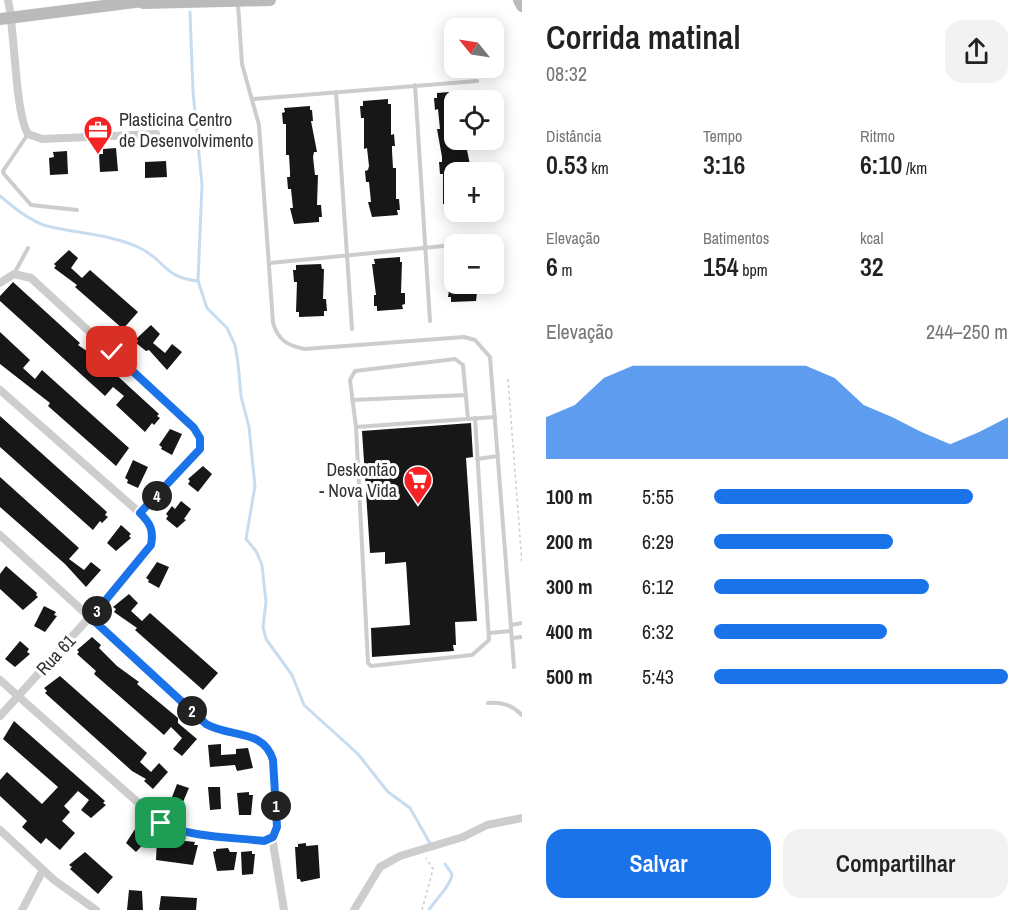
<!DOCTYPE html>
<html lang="pt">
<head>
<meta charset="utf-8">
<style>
  body { margin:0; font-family:"Archivo Narrow",sans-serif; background:#f2f2f2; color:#222; height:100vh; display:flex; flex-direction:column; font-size:22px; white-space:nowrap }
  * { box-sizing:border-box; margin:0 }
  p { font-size:20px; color:#767676 }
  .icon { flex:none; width:33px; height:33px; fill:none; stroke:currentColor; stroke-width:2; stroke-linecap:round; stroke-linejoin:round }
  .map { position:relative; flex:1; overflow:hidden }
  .details { display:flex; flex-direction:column; background:#fff; width:510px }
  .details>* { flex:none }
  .needle { width:39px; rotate:300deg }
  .fabs { position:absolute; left:444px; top:18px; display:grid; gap:12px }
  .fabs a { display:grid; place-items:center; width:60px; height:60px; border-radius:12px; background:#fff; box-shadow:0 3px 15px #0003; font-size:30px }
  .pin { position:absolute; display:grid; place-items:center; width:51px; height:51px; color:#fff; margin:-26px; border-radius:12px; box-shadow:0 3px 9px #0006 }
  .km { position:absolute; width:30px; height:30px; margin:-15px; border-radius:50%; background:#222; color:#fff; font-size:16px; line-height:30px; text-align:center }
  .round { display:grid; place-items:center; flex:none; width:63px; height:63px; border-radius:18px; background:#f2f2f2 }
  .headline { display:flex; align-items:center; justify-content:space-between; height:102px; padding:0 24px }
  h1 { font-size:33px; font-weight:600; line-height:45px }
  .stats { display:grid; grid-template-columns:repeat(3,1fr); gap:9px; height:102px; padding:6px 24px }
  .stats div { display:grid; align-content:center }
  .stats b { font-size:26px; font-weight:600 }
  .stats small { font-size:16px; font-weight:400 }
  .stats p { font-size:16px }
  .chart { height:168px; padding:12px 24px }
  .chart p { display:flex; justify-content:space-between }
  .chart svg { width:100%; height:108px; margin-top:6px; fill:#1a73e8; opacity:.7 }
  .primary-button { display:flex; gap:12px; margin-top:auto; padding:12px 24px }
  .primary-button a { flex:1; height:69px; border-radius:18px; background:#1a73e8; color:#fff; font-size:24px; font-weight:600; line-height:69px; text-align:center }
  .primary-button a+a { background:#f2f2f2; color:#222 }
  ul { padding:0 24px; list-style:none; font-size:20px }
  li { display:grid; grid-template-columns:96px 72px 1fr; align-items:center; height:45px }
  li i { height:15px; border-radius:8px; background:#1a73e8 }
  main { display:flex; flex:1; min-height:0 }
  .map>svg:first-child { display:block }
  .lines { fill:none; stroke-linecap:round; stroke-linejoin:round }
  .stream { stroke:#c7ddef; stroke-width:3 }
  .building { fill:#171717 }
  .path { stroke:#cdcdcd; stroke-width:1.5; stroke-dasharray:3 3; stroke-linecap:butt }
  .lane { stroke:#cdcdcd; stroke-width:4 }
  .street { stroke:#cdcdcd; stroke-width:8 }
  .secondary { stroke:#bababa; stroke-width:12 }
  .route-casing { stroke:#fff; stroke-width:12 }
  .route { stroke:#1a73e8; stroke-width:8 }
  .labels { text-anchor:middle; stroke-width:6; stroke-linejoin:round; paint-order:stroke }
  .poi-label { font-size:18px; fill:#303030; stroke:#fff; text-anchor:start }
  .street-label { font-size:18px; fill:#303030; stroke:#fff }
</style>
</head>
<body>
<main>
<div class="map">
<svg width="522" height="910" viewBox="0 0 522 910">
  <rect width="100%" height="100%" fill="#fff"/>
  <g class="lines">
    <g class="stream">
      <polyline points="190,12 193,92 202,185 198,281 207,308 227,328 235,345 238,363 241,396 249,427 255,486 246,539 256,551 262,565 266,602 263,627 266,639 292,675 304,705 358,754 388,792 410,808 431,845"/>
      <path d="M0,196C13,207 30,221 47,226C78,234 111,234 140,248C165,260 164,278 198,281"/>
      <path d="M429,910C434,901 451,886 452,874L445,864"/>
    </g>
  </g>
  <g class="building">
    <polygon points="462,91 462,100 454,100 454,140 465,140 471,170 454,172 454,208 446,209 446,204 443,204 443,174 440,174 439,162 442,162 442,157 437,129 440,129 438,109 435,110 434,98 437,98 437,93"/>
    <polygon points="388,99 388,104 391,104 391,135 394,134 395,146 392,146 392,151 393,168 396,168 396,199 399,199 400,210 397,210 398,215 372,217 368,202 371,202 369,182 366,182 365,171 368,170 369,166 367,148 364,149 364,118 361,118 360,106 363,106 363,101"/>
    <polygon points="310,106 310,110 312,110 313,121 311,121 317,152 314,152 313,157 315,175 318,175 317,205 321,205 322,217 319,217 319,222 294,224 290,208 293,208 291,189 288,189 287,177 290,177 290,172 289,155 286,155 286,124 283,124 282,113 285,112 284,108"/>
    <polygon points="116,148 118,171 100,172 99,154 103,154 103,149"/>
    <polygon points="67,151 68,174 50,175 49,158 54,157 53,152"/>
    <polygon points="166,161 167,177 145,178 145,162"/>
    <polygon points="69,250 78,258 71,268 82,278 90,270 138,312 123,329 75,287 77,285 54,268 56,266 54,264"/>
    <polygon points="400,257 400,262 402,262 401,293 405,293 405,304 402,305 403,309 377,311 377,306 374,306 374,295 376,295 372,264 375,264 374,259"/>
    <polygon points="321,264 322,269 324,269 323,299 326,299 327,311 324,311 324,316 299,317 299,312 296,312 297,282 294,282 293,270 296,270 296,265"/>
    <polygon points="13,282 80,343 78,345 100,360 159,414 157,416 160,418 154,425 152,423 145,432 116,405 124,396 113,387 105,396 0,301 0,296"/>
    <polygon points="450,284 478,284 476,301 451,302 451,297 448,297"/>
    <polygon points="151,325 160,334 153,343 165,353 172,344 182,352 167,370 149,350 146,351 136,343 138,341 136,339"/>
    <polygon points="0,332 30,360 23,368 35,379 42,370 129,448 116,466 48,406 50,403 0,364"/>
    <polygon points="0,416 107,512 105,515 108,517 102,523 100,521 93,530 0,447"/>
    <polygon points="471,423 473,457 466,458 477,621 455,622 456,645 453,645 454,651 372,657 371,628 410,625 406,562 385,564 385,552 370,553 362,431"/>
    <polygon points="170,429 182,434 172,455 161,449 162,447 159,445"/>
    <polygon points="133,460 148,467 138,488 127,483 128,480 125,478"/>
    <polygon points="203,466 212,474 198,492 188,484 190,481 188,479"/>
    <polygon points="0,477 79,548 69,559 84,570 91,562 101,570 86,587 65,564 0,507"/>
    <polygon points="181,501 191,509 184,519 186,520 177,528 166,519 168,516 166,514 172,506 175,509"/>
    <polygon points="121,525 131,534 129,536 131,538 116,551 107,543"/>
    <polygon points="157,562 169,567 159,588 148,582 149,580 146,578"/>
    <polygon points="6,566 37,593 36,595 38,597 23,610 0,589 0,574"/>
    <polygon points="129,594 138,603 131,611 142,621 150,613 218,673 203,690 135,630 137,628 114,612 116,609 113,607"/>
    <polygon points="44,606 56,612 54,615 57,616 45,632 34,626"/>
    <polygon points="92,637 101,645 99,648 117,666 139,682 137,684 178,718 178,723 197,739 182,756 173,749 182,738 171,727 164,735 94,674 96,671 77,654 79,652 77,650"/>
    <polygon points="20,641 29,649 27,652 30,654 15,667 5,659"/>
    <polygon points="60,676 147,753 140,762 151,772 159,763 168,772 153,789 144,781 146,779 132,771 45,693 47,691 44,688"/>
    <polygon points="14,721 105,801 103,803 106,805 91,818 81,810 89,800 78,791 64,806 70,812 62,821 75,833 60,850 46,838 41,844 22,827 27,821 0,796 0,780 7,772 42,804 58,787 3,739"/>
    <polygon points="221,744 221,755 236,754 236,749 248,748 253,768 237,771 235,765 210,767 208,745"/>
    <polygon points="177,784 189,788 180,809 169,805"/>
    <polygon points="208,787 220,787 221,809 210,810"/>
    <polygon points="249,792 249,795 253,795 251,815 239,815 237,793"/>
    <polygon points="137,826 139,829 141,826 152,835 136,852 126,843"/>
    <polygon points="157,838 195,842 194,845 198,845 193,865 156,860"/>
    <polygon points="306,843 306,846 318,845 320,878 301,882 300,879 297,879 295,847 298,847 298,844"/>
    <polygon points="228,848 230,852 237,852 234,870 217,871 213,852 216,851 216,849"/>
    <polygon points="252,851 252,854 255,854 253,874 242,875 241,852"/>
    <polygon points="85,852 113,877 98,894 70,869 72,867 69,865"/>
    <polygon points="129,890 142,891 143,910 127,910"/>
    <polygon points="161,896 197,898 196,910 159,910"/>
  </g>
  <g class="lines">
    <g class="path">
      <polyline points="508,379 522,564"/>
      <polyline points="422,910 433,869 426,858"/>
    </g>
    <g class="lane">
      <path d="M238,4L242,64L259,125L273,323C278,340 288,346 305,349L464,337L475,340L490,357L514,667"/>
      <polyline points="415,85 430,321"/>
      <polyline points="336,92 352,329"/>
      <polyline points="254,99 477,81"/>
      <polyline points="28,134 3,171 4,174 31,205 77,210"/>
      <polyline points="461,244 500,241"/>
      <polyline points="270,263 454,245"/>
      <polyline points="14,274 28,248"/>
      <polyline points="352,400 466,395"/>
      <polyline points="468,419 463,365 455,359 355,371 350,380 356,427 368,663 371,666 472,655 489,640 475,418"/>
      <polyline points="356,427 495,417"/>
      <polyline points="477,459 498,456"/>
      <polyline points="511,625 522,623"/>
      <polyline points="490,633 511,631"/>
      <polyline points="512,638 522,637"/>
      <path d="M488,703C502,702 512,705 522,715"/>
    </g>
    <g class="street">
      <path d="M8,0C15,31 15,113 28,134L42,139L156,134"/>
      <polyline points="0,283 14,274 31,278 194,428 199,438 200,449 140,513"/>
      <path d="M0,390L140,513C153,527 156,538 146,555L0,716"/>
      <path d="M0,535L206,724C223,734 248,729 263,742C273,751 281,815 277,828C275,835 270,838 264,841C231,837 191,838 161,823L0,680"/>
      <polyline points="0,830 54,880 96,910"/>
      <polyline points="272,837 284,910"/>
      <polyline points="22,910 43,870"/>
      <polyline points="354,910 380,867 400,856 463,837 487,825 522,818"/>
    </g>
    <g class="secondary">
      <polyline points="519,0 522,6"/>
      <polyline points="143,3 270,0"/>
      <polyline points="0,19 151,0"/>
    </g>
  </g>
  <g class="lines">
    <g class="route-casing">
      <path id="route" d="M112,352L194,428L200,438V449L140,513C150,523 154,530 151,545L91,618L206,724C230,738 263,728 273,760L277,827L273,837L264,841C231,837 191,838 161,823"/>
    </g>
    <use href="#route" class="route"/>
  </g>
  <defs>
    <g id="office-pin" transform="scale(1.5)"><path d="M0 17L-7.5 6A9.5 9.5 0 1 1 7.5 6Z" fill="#f62223" stroke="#fff"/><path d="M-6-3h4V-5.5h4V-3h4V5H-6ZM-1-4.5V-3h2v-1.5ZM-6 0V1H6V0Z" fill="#fff"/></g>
    <g id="supermarket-pin" transform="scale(1.5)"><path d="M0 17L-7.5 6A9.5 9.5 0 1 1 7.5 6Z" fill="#f62223" stroke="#fff"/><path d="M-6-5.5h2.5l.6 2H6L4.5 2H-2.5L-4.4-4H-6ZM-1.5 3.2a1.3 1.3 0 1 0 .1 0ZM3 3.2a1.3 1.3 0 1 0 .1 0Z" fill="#fff"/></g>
  </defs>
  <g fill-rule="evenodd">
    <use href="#office-pin" x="98" y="130"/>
    <use href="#supermarket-pin" x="418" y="480"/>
  </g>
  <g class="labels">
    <g class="poi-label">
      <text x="119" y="126">Plasticina Centro<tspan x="119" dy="21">de Desenvolvimento</tspan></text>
      <text x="397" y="476" text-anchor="end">Deskontão<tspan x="397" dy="21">- Nova Vida</tspan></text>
    </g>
    <g class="street-label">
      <text transform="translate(56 655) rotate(-47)" y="6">Rua 61</text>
    </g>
  </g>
</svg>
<div class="fabs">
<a><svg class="needle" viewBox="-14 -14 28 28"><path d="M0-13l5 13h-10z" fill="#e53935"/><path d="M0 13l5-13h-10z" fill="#767676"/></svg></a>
<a><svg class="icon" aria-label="locate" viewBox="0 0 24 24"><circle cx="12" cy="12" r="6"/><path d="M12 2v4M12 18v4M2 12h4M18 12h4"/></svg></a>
<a>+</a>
<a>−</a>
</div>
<div class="pin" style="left:161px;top:823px;background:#1e9e55"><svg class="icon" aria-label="arrive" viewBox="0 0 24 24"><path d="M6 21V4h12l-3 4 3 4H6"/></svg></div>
<div class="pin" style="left:112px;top:352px;background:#d93025"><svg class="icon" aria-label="check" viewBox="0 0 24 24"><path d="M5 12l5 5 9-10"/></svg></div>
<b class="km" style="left:276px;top:806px">1</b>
<b class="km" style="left:192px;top:711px">2</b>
<b class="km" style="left:97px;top:611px">3</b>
<b class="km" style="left:157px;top:496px">4</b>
</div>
<section class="details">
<div class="headline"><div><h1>Corrida matinal</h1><p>08:32</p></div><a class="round"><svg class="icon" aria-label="share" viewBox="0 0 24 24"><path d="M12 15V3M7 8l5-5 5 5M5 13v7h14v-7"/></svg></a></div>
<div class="stats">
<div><p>Distância</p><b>0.53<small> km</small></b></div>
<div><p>Tempo</p><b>3:16</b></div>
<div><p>Ritmo</p><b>6:10<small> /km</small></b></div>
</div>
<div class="stats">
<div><p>Elevação</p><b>6<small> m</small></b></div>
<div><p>Batimentos</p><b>154<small> bpm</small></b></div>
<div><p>kcal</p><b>32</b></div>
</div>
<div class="chart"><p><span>Elevação</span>244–250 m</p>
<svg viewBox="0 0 160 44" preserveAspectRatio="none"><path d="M0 44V27L10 22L20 11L30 6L40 6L50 6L60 6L70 6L80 6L90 6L100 11L110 22L120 27L130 33L140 38L150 33L160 27V44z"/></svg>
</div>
<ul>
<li><b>100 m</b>5:55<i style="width:88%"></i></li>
<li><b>200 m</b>6:29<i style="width:61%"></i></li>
<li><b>300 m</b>6:12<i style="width:73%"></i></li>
<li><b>400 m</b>6:32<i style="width:59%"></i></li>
<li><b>500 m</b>5:43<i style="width:100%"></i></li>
</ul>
<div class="primary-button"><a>Salvar</a><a>Compartilhar</a></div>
</section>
</main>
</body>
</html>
